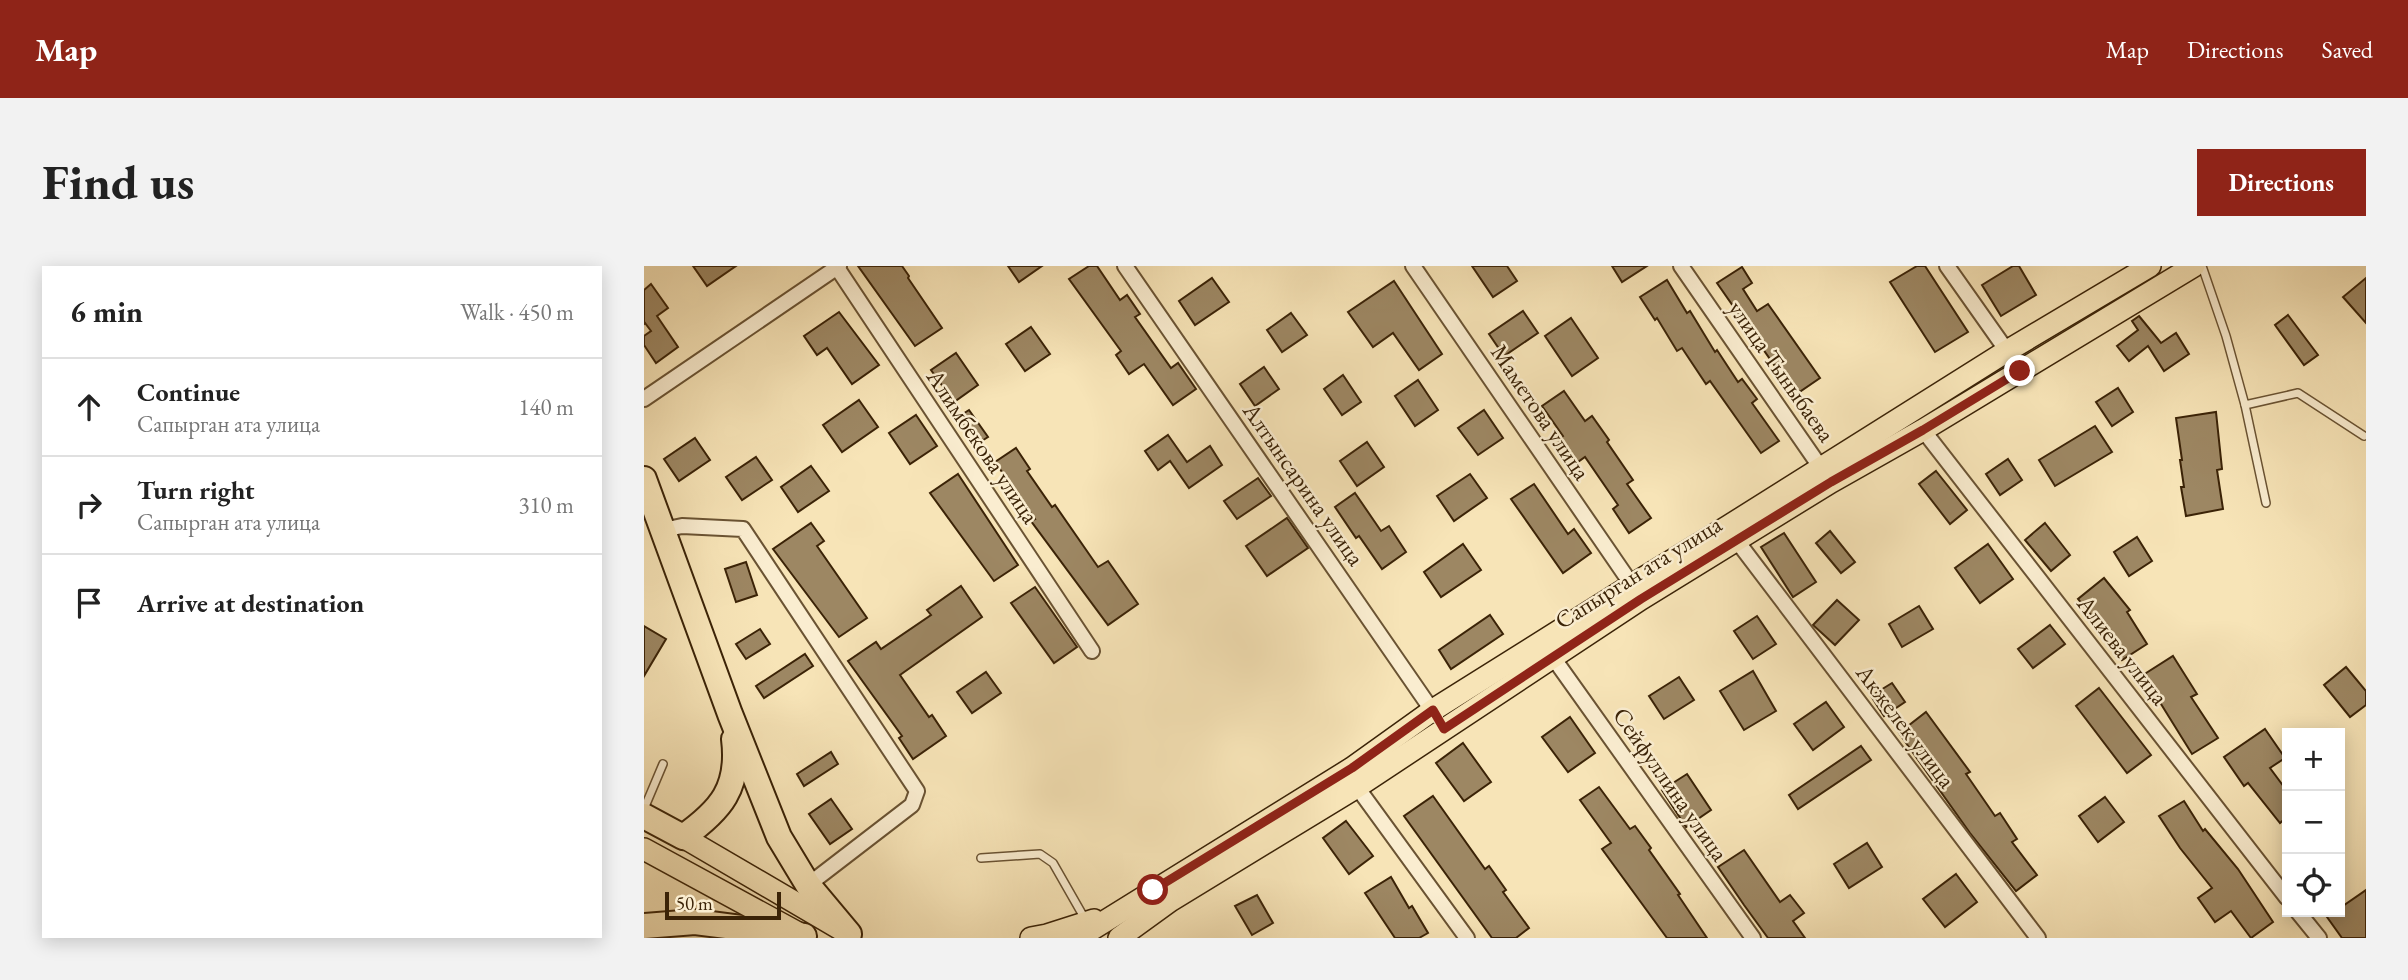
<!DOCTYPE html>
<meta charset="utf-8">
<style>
:root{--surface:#fff;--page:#f2f2f2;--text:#222;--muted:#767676;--line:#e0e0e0;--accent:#8f2418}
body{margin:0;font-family:"EB Garamond",serif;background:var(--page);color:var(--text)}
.controls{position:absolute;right:21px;bottom:21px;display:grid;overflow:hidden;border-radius:0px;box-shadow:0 4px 18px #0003}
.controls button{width:63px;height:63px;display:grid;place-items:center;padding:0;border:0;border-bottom:2px solid var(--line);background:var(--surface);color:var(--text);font:35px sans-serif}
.scale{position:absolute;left:21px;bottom:18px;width:116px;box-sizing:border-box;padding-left:7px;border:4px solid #3b2307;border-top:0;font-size:19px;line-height:24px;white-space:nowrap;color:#3b2307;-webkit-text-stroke:5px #faedd0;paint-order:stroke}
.stop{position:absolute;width:21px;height:21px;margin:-16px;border:5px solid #8f2418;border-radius:50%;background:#fff}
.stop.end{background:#8f2418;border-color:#fff;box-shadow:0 2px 7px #0008}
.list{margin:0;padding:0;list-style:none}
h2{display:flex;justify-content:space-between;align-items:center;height:91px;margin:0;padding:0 28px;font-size:30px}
h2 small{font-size:23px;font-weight:400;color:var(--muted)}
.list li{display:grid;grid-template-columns:46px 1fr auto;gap:21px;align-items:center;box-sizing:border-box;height:98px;padding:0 28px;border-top:2px solid var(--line)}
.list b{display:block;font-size:26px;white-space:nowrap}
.list p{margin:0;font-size:23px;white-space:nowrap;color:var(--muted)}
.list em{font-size:23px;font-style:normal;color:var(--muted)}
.icon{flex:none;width:38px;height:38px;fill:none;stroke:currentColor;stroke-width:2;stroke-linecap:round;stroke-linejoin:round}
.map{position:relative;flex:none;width:1722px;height:672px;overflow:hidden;border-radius:0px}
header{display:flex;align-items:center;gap:42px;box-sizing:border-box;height:98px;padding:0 35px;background:var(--accent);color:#fff}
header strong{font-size:33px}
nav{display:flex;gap:38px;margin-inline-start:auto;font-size:24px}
.intro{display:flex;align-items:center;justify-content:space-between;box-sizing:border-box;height:168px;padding:0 42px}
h1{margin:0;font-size:49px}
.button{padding:18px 32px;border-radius:0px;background:var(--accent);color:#fff;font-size:24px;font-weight:700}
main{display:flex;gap:42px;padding:0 42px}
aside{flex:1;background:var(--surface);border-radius:0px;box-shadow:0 4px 18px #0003}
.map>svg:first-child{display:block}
.building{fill:#9d8763;stroke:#3b2307;stroke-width:2}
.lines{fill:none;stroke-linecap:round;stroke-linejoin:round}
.lane-casing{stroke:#6a5333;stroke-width:10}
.street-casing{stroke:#6a5333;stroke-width:18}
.primary-casing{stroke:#3b2307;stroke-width:24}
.highway-casing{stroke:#3b2307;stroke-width:28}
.lane{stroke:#faedd0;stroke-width:7}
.street{stroke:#faedd0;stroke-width:14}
.primary{stroke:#f7e4b7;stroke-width:21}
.highway{stroke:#f7e4b7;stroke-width:24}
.route{stroke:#8f2418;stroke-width:9}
.labels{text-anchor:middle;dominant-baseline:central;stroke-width:5;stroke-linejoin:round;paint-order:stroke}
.street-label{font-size:24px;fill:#3b2307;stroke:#faedd0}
</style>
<header>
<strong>Map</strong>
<nav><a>Map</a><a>Directions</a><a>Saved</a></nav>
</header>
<div class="intro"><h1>Find us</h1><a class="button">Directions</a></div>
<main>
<aside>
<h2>6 min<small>Walk · 450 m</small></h2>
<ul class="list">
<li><svg class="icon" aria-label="ahead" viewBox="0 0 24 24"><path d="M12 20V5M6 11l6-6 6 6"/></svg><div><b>Continue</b><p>Сапырган ата улица</p></div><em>140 m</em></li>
<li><svg class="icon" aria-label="right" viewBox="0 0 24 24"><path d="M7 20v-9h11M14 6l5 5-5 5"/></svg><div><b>Turn right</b><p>Сапырган ата улица</p></div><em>310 m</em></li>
<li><svg class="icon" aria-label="arrive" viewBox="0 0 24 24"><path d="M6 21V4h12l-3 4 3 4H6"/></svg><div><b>Arrive at destination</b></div></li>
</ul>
</aside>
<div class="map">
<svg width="1722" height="672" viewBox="0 0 1722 672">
<rect width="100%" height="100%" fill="#f7e4b7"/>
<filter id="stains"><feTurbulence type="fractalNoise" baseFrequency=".00286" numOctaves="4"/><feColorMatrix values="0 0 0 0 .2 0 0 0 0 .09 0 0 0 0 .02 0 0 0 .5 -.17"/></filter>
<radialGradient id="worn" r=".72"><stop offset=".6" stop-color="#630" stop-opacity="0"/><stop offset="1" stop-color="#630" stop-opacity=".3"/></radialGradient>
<g class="building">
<path d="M49 0H92L63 20Z"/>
<path d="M214 0H258L265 10 264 12 298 62 271 80Z"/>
<path d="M364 0H398L375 16Z"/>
<path d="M445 0H453L476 34 483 29 496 48 491 51 527 102 534 97 552 123 529 139 500 98 485 108 472 89 477 85 425 13Z"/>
<path d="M828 0H863L873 15 849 31Z"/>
<path d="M968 0H1003L978 16Z"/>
<path d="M1273 0H1281L1324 66 1291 86 1246 16Z"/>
<path d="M1369 0H1375L1392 29 1357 50 1338 19Z"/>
<path d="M1098 1 1108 17 1099 23 1113 45 1124 38 1176 112 1151 129 1073 17Z"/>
<path d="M568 12 585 36 551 59 535 35Z"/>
<path d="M1722 12V57L1699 31Z"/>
<path d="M1023 14 1043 47 1046 45 1071 86 1073 84 1094 116 1098 113 1113 133 1108 137 1135 175 1117 187 1066 115 1062 118 1038 82 1033 85 1013 52 1011 54 996 31Z"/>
<path d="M750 15 798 88 775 104 749 67 729 81 704 46Z"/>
<path d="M7 18 24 42 13 50 34 81 12 97 0 79V70L7 65 1 57 0 58V24Z"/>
<path d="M879 45 894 67 860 90 845 68Z"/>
<path d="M195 46 235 99 208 118 183 82 173 89 160 70Z"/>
<path d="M647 47 663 69 638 86 623 64Z"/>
<path d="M1644 49 1674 89 1660 99 1631 59Z"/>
<path d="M1495 50 1517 77 1532 67 1545 88 1520 105 1504 80 1485 95 1473 80 1494 64 1488 55Z"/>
<path d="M927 52 954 92 928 110 901 70Z"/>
<path d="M387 61 406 88 381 105 362 78Z"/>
<path d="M312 87 334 119 310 136 287 104Z"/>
<path d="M620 101 635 123 611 140 596 118Z"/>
<path d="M699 109 717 136 698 149 680 123Z"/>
<path d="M774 114 794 144 771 160 751 130Z"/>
<path d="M1474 122 1489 146 1468 160 1452 136Z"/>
<path d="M920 125 941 155 948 150 965 174 963 176 989 214 983 218 1007 252 985 267 969 243 974 239 941 191 931 198 914 174 919 170 898 140Z"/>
<path d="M215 134 234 161 198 186 179 159Z"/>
<path d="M325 144 344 171 333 178 314 151Z"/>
<path d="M840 144 859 172 834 189 814 162Z"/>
<path d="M1572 146 1578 203 1573 204 1579 243 1542 250 1537 221H1540L1536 194H1538L1532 152Z"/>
<path d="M272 149 293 180 266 198 245 167Z"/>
<path d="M1451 160 1468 186 1411 220 1395 194Z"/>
<path d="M524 169 543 196 566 180 578 199 545 222 526 195 514 204 501 185Z"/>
<path d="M51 172 66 194 35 215 20 193Z"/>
<path d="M723 176 740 201 713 220 696 195Z"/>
<path d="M372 182 386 203 383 205 408 241 411 239 454 301 464 295 494 338 464 359 387 255 391 253 351 196Z"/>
<path d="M112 191 128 214 98 234 82 211Z"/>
<path d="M1364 193 1378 214 1356 229 1342 208Z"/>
<path d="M167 200 185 225 154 246 137 221Z"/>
<path d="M1292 205 1323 244 1306 258 1275 218Z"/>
<path d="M314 208 374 299 350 315 286 227Z"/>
<path d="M826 208 843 232 810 255 793 230Z"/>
<path d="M614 212 627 230 593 253 580 235Z"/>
<path d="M890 218 924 268 930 263 947 287 919 307 867 233Z"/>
<path d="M711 227 737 265 745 260 762 286 738 303 715 270 712 272 691 241Z"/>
<path d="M643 252 664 282 623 310 602 280Z"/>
<path d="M167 257 180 275 173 280 223 352 195 371 129 283Z"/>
<path d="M1401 257 1426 289 1407 305 1381 274Z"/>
<path d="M1186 265 1211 296 1197 307 1172 277Z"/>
<path d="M1140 267 1172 316 1149 331 1117 281Z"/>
<path d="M1493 271 1508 295 1485 310 1470 286Z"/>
<path d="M819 278 837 304 797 331 780 306Z"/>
<path d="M1344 278 1369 313 1336 337 1311 302Z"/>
<path d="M102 296 113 329 92 336 81 303Z"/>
<path d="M1460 312 1486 344 1483 346 1503 378 1478 394 1459 364 1434 333Z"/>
<path d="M317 320 338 351 256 409 285 451 288 449 302 470 269 493 255 472 258 470 204 395 232 376 237 383 287 349 283 344Z"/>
<path d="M391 321 433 381 410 397 367 337Z"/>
<path d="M1193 334 1215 354 1191 379 1169 359Z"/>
<path d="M1275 340 1289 363 1258 381 1245 358Z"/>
<path d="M846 349 859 368 807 403 795 384Z"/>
<path d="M1113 350 1132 378 1109 393 1090 365Z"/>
<path d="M1406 359 1421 378 1389 402 1374 383Z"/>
<path d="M0 360 22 373 0 410Z"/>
<path d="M116 363 126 378 102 393 92 378Z"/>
<path d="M161 388 169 400 120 432 112 420Z"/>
<path d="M1529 390 1553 428 1547 431 1574 472 1548 488 1499 409Z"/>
<path d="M1702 401 1722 425V439L1706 451 1680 419Z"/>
<path d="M1109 405 1132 445 1100 464 1076 425Z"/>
<path d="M342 406 357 427 328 447 313 426Z"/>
<path d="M1035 411 1050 434 1020 453 1005 430Z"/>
<path d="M1248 417 1261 436 1240 450 1227 430Z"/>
<path d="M1455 422 1507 489 1483 507 1432 440Z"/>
<path d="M1182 436 1200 461 1169 484 1150 458Z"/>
<path d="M1282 446 1326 506 1322 508 1351 550 1356 547 1373 573 1368 576 1393 609 1372 625 1326 567 1255 467Z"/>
<path d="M926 451 951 487 924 506 898 471Z"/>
<path d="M1621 463 1641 492 1626 502 1643 525V551L1636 557 1604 517 1600 520 1580 491Z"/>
<path d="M819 477 847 516 820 535 792 497Z"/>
<path d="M1217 480 1227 494 1154 543 1145 529Z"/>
<path d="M187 486 194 498 160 520 153 508Z"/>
<path d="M1043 508 1067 544 1042 561 1018 524Z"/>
<path d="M955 521 986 563 991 560 1007 582 1005 584 1036 628 1034 629 1063 672H1023L958 583 967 577 936 534Z"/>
<path d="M789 530 841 603 845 600 862 624 859 626 885 662 872 672H848L760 550Z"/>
<path d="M1461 531 1480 556 1454 576 1435 550Z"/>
<path d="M187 533 208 563 186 578 165 548Z"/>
<path d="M1540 535 1559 565 1561 563 1594 603 1629 656 1607 672 1587 645 1571 656 1554 632 1568 622 1536 582 1515 550Z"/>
<path d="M702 555 729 590 705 608 679 572Z"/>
<path d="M1223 577 1238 601 1205 622 1190 598Z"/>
<path d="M1100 584 1136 636 1146 629 1160 647 1149 655 1161 672H1124L1100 639 1074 601Z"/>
<path d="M1312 608 1333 636 1301 661 1279 633Z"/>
<path d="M747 611 765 642 768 640 784 667 775 672H751L721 627Z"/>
<path d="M1722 624V672H1698L1683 651 1690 646H1696V642Z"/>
<path d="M613 629 629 657 608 669 591 640Z"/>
</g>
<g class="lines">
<defs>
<g id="lane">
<path d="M1558 0 1582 70 1601 139 1654 127 1720 170"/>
<path d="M1601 139 1622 237"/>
<path d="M0 543 19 498"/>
<path d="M337 592 396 588 409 597 441 653"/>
</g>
<g id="street">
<path d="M192 0 448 385"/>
<path d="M481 0 792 450"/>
<path d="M769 0 988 319"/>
<path d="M1037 0 1177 202"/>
<path d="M1303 0 1363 85"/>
<path d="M0 133 195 0"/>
<path d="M1279 164 1643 632"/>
<path d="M19 264 38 260 99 263 273 525 268 539 164 619"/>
<path d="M1093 275 1394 672"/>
<path d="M908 390 1109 672"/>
<path d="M713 521 823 672"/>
<path d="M1654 646 1675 672"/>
</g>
<g id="primary">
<path d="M39 571 198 664"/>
<path d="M0 583 156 668"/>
<path d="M387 672 403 669 450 654"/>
<path d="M434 672 708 502 789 444 988 319 1083 261 1363 85 1506 0"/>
<path d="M475 672 526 635 713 521 997 333 1187 216 1279 164 1550 0"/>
</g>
<g id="highway">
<path d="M0 213 86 448 135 571 164 619 205 668"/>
<path d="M0 550 39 571C77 544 96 522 90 473"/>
<path d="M0 660 51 656 160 670"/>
</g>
</defs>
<use href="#lane" class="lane-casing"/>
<use href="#street" class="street-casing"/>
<use href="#primary" class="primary-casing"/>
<use href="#highway" class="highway-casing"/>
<use href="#lane" class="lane"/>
<use href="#street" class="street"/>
<use href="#primary" class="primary"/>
<use href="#highway" class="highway"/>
</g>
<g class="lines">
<path class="route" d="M509 624 708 502 789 444 800 463 997 333 1187 216 1279 164 1376 105"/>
</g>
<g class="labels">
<g class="street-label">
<text transform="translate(1138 105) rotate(55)">улица Тыныбаева</text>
<text transform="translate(897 146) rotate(56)">Маметова улица</text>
<text transform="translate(339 180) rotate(56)">Алимбекова улица</text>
<text transform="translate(660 218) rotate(55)">Алтынсарина улица</text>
<text transform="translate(994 306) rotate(-32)">Сапырган ата улица</text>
<text transform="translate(1479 384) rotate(52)">Алиева улица</text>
<text transform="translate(1262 460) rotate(53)">Акжелек улица</text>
<text transform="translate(1027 518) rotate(55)">Сейфуллина улица</text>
</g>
</g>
<rect width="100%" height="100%" filter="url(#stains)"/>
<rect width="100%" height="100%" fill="url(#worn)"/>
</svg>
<div class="controls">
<button>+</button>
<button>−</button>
<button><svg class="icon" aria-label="locate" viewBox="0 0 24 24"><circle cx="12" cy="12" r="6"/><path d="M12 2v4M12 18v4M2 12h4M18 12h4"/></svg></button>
</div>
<div class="scale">50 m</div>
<div class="stop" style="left:509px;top:624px"></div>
<div class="stop end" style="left:1376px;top:105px"></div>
</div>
</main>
